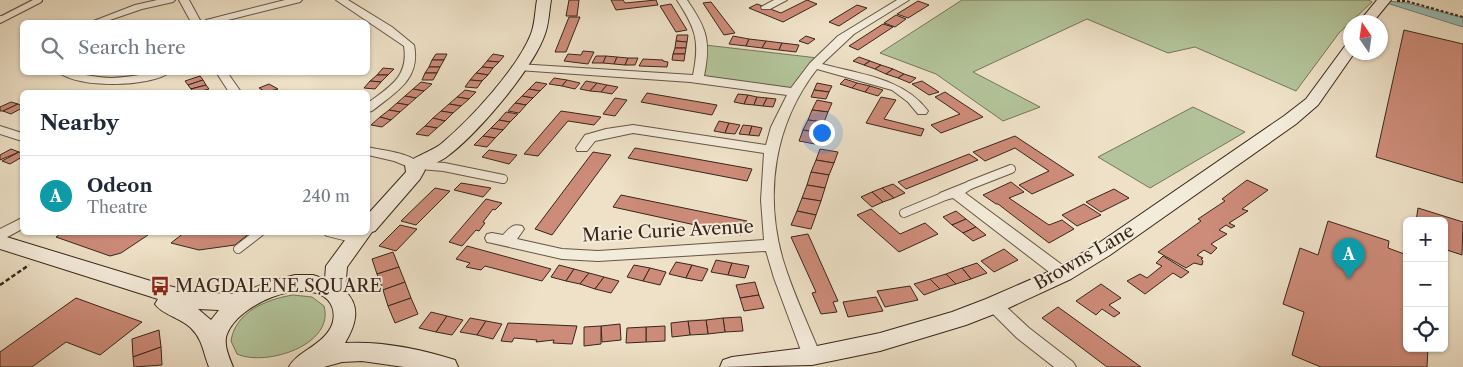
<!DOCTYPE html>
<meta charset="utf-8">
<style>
:root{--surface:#fff;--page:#f6f6f7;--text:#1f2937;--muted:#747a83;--line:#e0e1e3;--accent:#8f2418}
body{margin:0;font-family:"Libre Caslon Text",serif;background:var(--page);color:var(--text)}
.controls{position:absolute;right:15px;bottom:15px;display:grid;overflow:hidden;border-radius:8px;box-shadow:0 1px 4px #0004}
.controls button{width:45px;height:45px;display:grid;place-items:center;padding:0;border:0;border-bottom:1px solid var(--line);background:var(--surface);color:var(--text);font:25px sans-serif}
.compass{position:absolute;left:1343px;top:15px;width:45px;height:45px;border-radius:50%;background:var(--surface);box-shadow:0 1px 4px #0004;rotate:347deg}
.you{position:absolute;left:821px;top:132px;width:18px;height:18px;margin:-12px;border:4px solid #fff;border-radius:50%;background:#1a73e8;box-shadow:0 0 0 8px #1a73e833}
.badge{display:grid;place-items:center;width:32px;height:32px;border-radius:50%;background:var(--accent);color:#fff;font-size:16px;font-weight:700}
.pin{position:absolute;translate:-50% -41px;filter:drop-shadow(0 1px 2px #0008)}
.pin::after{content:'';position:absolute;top:26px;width:18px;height:15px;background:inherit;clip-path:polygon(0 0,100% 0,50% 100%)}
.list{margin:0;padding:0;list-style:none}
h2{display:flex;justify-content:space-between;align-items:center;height:65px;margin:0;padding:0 20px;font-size:21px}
h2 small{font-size:16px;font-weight:400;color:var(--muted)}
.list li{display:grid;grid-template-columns:32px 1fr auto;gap:15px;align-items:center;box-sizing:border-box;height:80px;padding:0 20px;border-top:1px solid var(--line)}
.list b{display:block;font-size:19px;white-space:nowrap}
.list p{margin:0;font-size:16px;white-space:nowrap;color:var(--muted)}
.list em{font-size:16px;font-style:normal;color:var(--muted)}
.icon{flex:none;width:28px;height:28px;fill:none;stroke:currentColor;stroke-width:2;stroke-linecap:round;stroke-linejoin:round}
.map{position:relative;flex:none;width:1463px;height:367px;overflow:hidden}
.search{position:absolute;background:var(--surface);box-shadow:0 1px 4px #0004;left:20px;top:20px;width:350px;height:55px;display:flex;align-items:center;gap:12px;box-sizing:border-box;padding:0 18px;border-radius:8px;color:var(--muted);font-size:19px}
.panel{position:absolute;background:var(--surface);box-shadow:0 1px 4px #0004;left:20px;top:90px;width:350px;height:145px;border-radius:8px}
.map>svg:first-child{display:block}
.green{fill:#b3c49a;stroke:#76755a}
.water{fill:#99beb6;stroke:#728178}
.building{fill:#cd8b79;stroke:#38261b}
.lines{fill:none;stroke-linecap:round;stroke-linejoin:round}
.lane-far1-casing{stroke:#665546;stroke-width:8}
.lane-casing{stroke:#665546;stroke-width:10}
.street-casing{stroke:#665546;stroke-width:2}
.secondary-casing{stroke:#38261b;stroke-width:2}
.path-far1{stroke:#38261b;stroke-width:2;stroke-dasharray:3 2;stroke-linecap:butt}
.path{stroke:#38261b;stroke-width:2.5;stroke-dasharray:4.5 2.5;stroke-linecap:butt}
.lane-far1{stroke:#f4ecdb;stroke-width:5.5}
.lane{stroke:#f4ecdb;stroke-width:8}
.street{fill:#f4ecdb;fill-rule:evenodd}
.secondary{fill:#f4ecdb;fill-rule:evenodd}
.labels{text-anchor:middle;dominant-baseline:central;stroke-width:4;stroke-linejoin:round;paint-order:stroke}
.street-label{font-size:18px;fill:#38261b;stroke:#f4ecdb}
.poi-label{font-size:18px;fill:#38261b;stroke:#f4ecdb;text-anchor:start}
</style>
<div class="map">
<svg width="1463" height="367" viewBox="0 0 1463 367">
<rect width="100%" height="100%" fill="#eee1c7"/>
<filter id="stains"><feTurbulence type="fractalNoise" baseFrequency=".004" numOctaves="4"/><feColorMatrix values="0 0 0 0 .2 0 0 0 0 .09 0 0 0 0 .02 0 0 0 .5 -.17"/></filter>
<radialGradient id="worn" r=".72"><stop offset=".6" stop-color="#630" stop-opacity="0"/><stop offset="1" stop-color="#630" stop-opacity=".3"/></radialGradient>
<g class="green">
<path d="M962 0H1369L1372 2 1339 33 1296 91 1195 47 1168 53 1087 19 973 72 1040 107 1003 121 936 74 880 53Z"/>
<path d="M705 45 818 58 791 91 702 77Z"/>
<path d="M1193 107 1245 132 1150 188 1098 157Z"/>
<path d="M293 295 312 297 324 306C335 345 266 367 237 354L231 341C235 312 267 299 293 295Z"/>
</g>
<path class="water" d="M1377 0 1407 3 1463 18V27Z"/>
<g class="building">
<path d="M569 0H579L577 16H566Z"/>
<path d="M611 0H623L625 3 656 0 658 5 616 10Z"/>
<path d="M807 0 817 4 783 22 749 8 757 4 781 13Z"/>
<path d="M918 1 929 5 908 18 897 14Z"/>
<path d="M711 2 735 33 724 35 703 3Z"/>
<path d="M671 4 687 30 676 32 660 6Z"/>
<path d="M857 5 867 8 839 26 829 22Z"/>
<path d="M896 15 906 19 895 27 884 23Z"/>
<path d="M569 17H580L566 52H555Z"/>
<path d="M883 24 893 27 858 50 849 46Z"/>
<path d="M1404 30 1463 44V183L1376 157Z"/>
<path d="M677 35H688L687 42 676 41Z"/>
<path d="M733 36 749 39 746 46 729 44Z"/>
<path d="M806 36 815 39 808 44 799 41Z"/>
<path d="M749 39 766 41 762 48 746 46Z"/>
<path d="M676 41 687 42 686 48H675Z"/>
<path d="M766 41 782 43 779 50 762 48Z"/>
<path d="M782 43 799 45 796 52 779 50Z"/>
<path d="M675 48H686L685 54H673Z"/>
<path d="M583 51 594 52 588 64 564 61 568 54 581 55Z"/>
<path d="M436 54H447L444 60H432Z"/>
<path d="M493 54 504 56 499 62 487 61Z"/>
<path d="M673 54H685L684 61 672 60Z"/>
<path d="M596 56H606L603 63H592Z"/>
<path d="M606 56 617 57 614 64 603 63Z"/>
<path d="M617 57 628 58 625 65 614 64Z"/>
<path d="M859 57 870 61 864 65 853 61Z"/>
<path d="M628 58H638L635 65H625Z"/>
<path d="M643 59 663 60V61L668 62 667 67 639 66Z"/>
<path d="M432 60H444L440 67H429Z"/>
<path d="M487 61 499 62 493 68 482 67Z"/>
<path d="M870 61 881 65 875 69 864 65Z"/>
<path d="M881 65 893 69 886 74 875 69Z"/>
<path d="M429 67H440L437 73H425Z"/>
<path d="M482 67 493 68 488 75 476 73Z"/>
<path d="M383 68 394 69 388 75H377Z"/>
<path d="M893 69 904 74 898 78 886 74Z"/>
<path d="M425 73H437L433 80H422Z"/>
<path d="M476 73 488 75 482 81 470 80Z"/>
<path d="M904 74 916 78 910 83 898 78Z"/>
<path d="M377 75H388L381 82 370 81Z"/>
<path d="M200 76 203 80 188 85 185 81Z"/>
<path d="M554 78 567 80 562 86 549 84Z"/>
<path d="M845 79 857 83 852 88 840 84Z"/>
<path d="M203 80 206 85 191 89 188 85Z"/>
<path d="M470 80 482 81 477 88 465 87Z"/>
<path d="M567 80 580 83 575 89 562 86Z"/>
<path d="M370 81 381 82 375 89 364 88Z"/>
<path d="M586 81 597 83 590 91 580 89Z"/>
<path d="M922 81 939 92 929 95 912 84Z"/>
<path d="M421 82 432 84 424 91 413 89Z"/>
<path d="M536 82 547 84 540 91 529 89Z"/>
<path d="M597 83 607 85 601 92 590 91Z"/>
<path d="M817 83 832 86 829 92 814 90Z"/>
<path d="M857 83 870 86 865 92 852 88Z"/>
<path d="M269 84 278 89 266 92 259 88Z"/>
<path d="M206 85 209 89 198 92H193L191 89Z"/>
<path d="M607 85 618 87 612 94 601 92Z"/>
<path d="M870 86 883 90 878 96 865 92Z"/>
<path d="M413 89 424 91 416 98 405 96Z"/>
<path d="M529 89 540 91 533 98 522 96Z"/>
<path d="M465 90 476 92 469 99 457 97Z"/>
<path d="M814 90 829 92 826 99 811 97Z"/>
<path d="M945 92 983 117 941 133 931 125 960 114 935 97Z"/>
<path d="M647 93 717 105 712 115 641 102Z"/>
<path d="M738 94 748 95 744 104 734 102Z"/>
<path d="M748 95 757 97 754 105 744 104Z"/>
<path d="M405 96 416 98 408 105 397 103Z"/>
<path d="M522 96 533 98 526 105 515 103Z"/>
<path d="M457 97 469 99 461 106 449 104Z"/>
<path d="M757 97 767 98 763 106 754 105Z"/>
<path d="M881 97 896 100 884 119 924 129 921 136 866 123Z"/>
<path d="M615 98 627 100 615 116 603 114Z"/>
<path d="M767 98 776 99 773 107 763 106Z"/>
<path d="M817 100 832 103 828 112 812 110Z"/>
<path d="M11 102 18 104 3 111H0V107Z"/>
<path d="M397 103 408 105 400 112 389 110Z"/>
<path d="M515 103 526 105 519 113 508 111Z"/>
<path d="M18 104 22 106V108L11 114 3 111Z"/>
<path d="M449 104 461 106 453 113 441 111Z"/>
<path d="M389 110 400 112 391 120 380 117Z"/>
<path d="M812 110 828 112 824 122 808 120Z"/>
<path d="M441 111 453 113 445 121 433 118Z"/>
<path d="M561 111 601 117 594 125 568 121 538 156 524 154Z"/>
<path d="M506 112 518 114 510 122 499 120Z"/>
<path d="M380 117 391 120 382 127 371 125Z"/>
<path d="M433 118 445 121 437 128 425 126Z"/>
<path d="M499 120 510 122 503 130 491 128Z"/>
<path d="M808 120 824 122 820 133 803 130Z"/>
<path d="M719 121 729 123 725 133 714 131Z"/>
<path d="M729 123 740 125 735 134 725 133Z"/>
<path d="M743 125 752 126 749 135 739 134Z"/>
<path d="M425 126 437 128 428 136 416 134Z"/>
<path d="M752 126 762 128 759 136 749 135Z"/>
<path d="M491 128 503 130 495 138 483 136Z"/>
<path d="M803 130 820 133 815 144 799 141Z"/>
<path d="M483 136 495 138 487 147 474 145Z"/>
<path d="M1015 136 1074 175 1032 194 1019 185 1049 171 1015 148 985 161 973 152Z"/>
<path d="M635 148 752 169 747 181 628 158Z"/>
<path d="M11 149 19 152 0 160V155Z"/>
<path d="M820 149 838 152 834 163 816 160Z"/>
<path d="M489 150 517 155 509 164 482 157Z"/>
<path d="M19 152 22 153V157L10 164 2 161Z"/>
<path d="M593 152 611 155 552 235 535 229Z"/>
<path d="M969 154 978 160 906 189 898 182Z"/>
<path d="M816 160 834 163 829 175 811 172Z"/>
<path d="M811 172 829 175 825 188 807 185Z"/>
<path d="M1247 180 1268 190 1242 209 1248 211 1229 223 1235 226 1231 228 1226 225 1219 230 1227 234 1211 244 1217 248 1211 254 1204 250 1197 255 1203 258 1201 259 1203 261 1202 265 1194 263 1186 268 1158 252 1201 221 1198 219 1225 201 1222 199Z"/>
<path d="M1011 182 1024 192 1009 198 1049 225 1062 220 1074 229 1049 243 998 204H996L983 195Z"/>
<path d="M461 183 491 188 483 197 454 190Z"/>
<path d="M893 184 905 193 894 198 882 188Z"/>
<path d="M807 185 825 188 821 201 802 198Z"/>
<path d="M435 188 450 191 416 225 401 221Z"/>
<path d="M882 188 894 198 883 202 872 192Z"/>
<path d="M1114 189 1129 198 1101 212 1086 202Z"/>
<path d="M872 192 883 202 872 207 861 197Z"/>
<path d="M621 195 747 221 741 235 613 207Z"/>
<path d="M802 198 821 201 816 215 797 211Z"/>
<path d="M486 199 502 203 495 210 493 209 483 222 485 223 479 231 476 230 462 246 449 242Z"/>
<path d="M1084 204 1101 215 1077 226 1062 215Z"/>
<path d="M1418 208 1463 222 1462 255 1444 249V221H1416Z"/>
<path d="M871 209 900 234 925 223 938 234 899 252 857 215Z"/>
<path d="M797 211 816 215 811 229 791 225Z"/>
<path d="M956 211 966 219 952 225 943 217Z"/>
<path d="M966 219 976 227 963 233 952 225Z"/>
<path d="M1328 221 1389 241 1388 248 1407 255V348H1428L1427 367H1321L1292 355 1304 312 1283 304 1300 248 1318 255Z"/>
<path d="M400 225 417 229 396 251 379 246Z"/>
<path d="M976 227 986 235 973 241 963 233Z"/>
<path d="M63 232H139L148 235 121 253 110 256 56 237Z"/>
<path d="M185 232 212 233 251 232 235 245 199 250 171 243Z"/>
<path d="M808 234 838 301 833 302 837 312 821 314 812 293 816 292 791 237Z"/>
<path d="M467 246 551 269 542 281 485 266 481 270 466 267 470 263 456 259Z"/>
<path d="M1004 249 1018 260 994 272 981 261Z"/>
<path d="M393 252 399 267 377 274 372 259Z"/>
<path d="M1163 256 1189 272 1181 278 1173 273 1145 294 1127 281 1140 274 1147 278 1162 266 1156 263Z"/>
<path d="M716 260 732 263 728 275 711 272Z"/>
<path d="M676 262 692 265 686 278 669 274Z"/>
<path d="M732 263 749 266 745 278 728 275Z"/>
<path d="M977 263 987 273 971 279 962 268Z"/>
<path d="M559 265 574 269 566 281 551 277Z"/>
<path d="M634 265 650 268 643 281 627 277Z"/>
<path d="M692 265 708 269 702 281 686 278Z"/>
<path d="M399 267 405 282 383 290 377 274Z"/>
<path d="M650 268 666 272 660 285 643 281Z"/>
<path d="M962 268 971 279 956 284 946 274Z"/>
<path d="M574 269 589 273 580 284 566 281Z"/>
<path d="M589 273 604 277 595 289 580 284Z"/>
<path d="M946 274 956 284 940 289 930 279Z"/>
<path d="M604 277 619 281 611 293 595 289Z"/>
<path d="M930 279 940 289 924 295 914 284Z"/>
<path d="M405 282 411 298 388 306 383 290Z"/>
<path d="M755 282 759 295 740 298 736 285Z"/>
<path d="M1101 284 1121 298 1109 305 1120 313 1114 317 1102 309 1096 315 1076 301Z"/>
<path d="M910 286 918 300 885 307 877 291Z"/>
<path d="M759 295 764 308 744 311 740 298Z"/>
<path d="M876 297 883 311 848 317 843 302Z"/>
<path d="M76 298 142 322 100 355 66 342 32 367H0V352Z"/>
<path d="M411 298 418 314 395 323 388 306Z"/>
<path d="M1058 307 1141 367H1107L1042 318Z"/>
<path d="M431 312 447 316 436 332 419 328Z"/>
<path d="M447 316 463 320 452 335 436 332Z"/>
<path d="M741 317 743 331 725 332 723 318Z"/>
<path d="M470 318 486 321 477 335 460 332Z"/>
<path d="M723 318 725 332 708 334 706 320Z"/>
<path d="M706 320 708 334 690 335 688 321Z"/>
<path d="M486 321 502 324 493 339 477 335Z"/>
<path d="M688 321 690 335 672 337 671 323Z"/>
<path d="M508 323 577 326 572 344 553 343 554 340 536 342 537 340 514 338 512 342 501 341Z"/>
<path d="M620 324 621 340 602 342 601 326Z"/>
<path d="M601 326V344L584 346V327Z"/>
<path d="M665 326V341L646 342V327Z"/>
<path d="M646 327V342L626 343 627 328Z"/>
<path d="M159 330 161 347 133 357 132 339Z"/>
<path d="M161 347 162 365 134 367 133 357Z"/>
</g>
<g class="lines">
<defs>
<path id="lane-far1" d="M0 20 39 0"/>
<g id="lane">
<path d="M420 165 444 167 503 179"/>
<path d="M970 185 1011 169"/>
<path d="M904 213 945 196"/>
<path d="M328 232 356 239"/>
<path d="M238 249 260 232"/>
</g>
<g id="street">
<path d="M157 0H175L173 2 142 9 104 22H91L135 5Z"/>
<path d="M179 0H189L201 22H191Z"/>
<path d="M285 0H302L300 2 220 22H205L206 20Z"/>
<path d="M336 0H348L392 27 414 45C421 79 396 92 372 111L368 112V103C389 87 409 77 404 46Z"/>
<path d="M677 0H687C707 29 711 41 704 76L791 88 810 63 838 36 897 0H909L854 34 822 64C859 74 904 78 928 111L926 114H918L908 102 892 90 817 69C774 124 764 194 783 260 793 293 808 324 821 356L818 361 812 363 806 361 803 356 774 278 766 251 598 261 562 259 492 243 487 242 485 238 487 234 492 233 503 235C509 229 512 223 522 226L524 229 517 239 562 249 598 251 764 240 761 200 764 153 633 133 595 141 587 151H577L576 148 585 135 606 129 633 125 766 145 771 127 787 95 690 82 518 70 512 67 518 64 693 75C700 41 696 29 677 0Z"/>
<path d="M774 0H787L770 9H762L761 7Z"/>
<path d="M0 16 6 17 7 19 0 22Z"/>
<path d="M59 72C77 72 94 78 112 78 132 77 151 72 170 72 152 87 77 89 59 72Z"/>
<path d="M216 72H227L241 92H229Z"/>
<path d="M0 126 22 133V141L0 134Z"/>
<path d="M368 147C383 151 410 152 421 165L414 169 394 161 368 155Z"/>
<path d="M970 181 977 185 965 193 1069 270 1071 274 1069 278 1063 280 1057 278 953 198 945 200 940 199 938 196 940 193Z"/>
<path d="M22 218V229L0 241V229Z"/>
<path d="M994 299 1000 301 1029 328 1073 362 1076 367H1054L1017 338 988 309 986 305 988 301Z"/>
</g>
<g id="secondary">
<path d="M537 0H551C549 11 549 23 545 34 533 69 476 136 445 158 439 162 431 165 424 168L425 170 420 179 375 231 372 232 347 267 345 291C362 307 355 326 345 343 381 341 421 349 455 360L458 367H404L362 361 342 362 324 367H289C297 351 323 346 332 325 335 316 334 307 328 300 303 276 238 305 227 334 223 344 229 357 233 367H209C203 352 203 340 191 328 181 318 161 314 155 304L158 299 0 249V235L164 285 197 292 230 294 244 292 268 282 295 275H313L325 279 326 266 351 232H368V214L406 172 405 165C409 159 432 151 441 144 470 120 517 69 531 34 535 24 535 11 537 0ZM198 309 219 310 211 320Z"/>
<path d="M1377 0H1391L1373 22H1359Z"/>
<path d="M1350 45V52H1355L1318 105 1296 124 1110 255 1071 279 1002 311 966 325 880 351 812 365 720 367 723 360 732 357 812 347 880 333 952 312 986 299 1055 269 1096 245 1284 116 1306 99 1345 46Z"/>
</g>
</defs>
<use href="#lane-far1" class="lane-far1-casing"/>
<use href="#lane" class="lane-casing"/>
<use href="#street" class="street-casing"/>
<use href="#secondary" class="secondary-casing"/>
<path class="path-far1" d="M1397 1H1406L1463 17"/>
<path class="path" d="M0 285 29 265"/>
<use href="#lane-far1" class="lane-far1"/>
<use href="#lane" class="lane"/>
<use href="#street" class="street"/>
<use href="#secondary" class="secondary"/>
</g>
<defs>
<symbol id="bus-bare" viewBox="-9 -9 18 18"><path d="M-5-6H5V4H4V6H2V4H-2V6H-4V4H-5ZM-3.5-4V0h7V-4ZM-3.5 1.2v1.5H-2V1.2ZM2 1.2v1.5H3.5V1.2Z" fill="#8f2418" stroke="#f4ecdb" stroke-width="2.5" paint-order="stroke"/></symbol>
</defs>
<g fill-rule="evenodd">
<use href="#bus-bare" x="146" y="272" width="28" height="28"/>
</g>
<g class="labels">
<g class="street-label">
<text transform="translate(668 231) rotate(-3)">Marie Curie Avenue</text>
<text transform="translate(1084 257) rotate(-30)">Browns Lane</text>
</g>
<g class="poi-label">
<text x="175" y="286">MAGDALENE SQUARE</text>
</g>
</g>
<rect width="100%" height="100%" filter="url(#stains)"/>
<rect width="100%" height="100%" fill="url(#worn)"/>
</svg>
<div class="controls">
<button>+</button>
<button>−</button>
<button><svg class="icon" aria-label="locate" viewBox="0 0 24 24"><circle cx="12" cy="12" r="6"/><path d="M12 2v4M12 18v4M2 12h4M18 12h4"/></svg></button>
</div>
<svg class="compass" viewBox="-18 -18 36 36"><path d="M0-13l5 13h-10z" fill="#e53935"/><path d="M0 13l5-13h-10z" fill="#747a83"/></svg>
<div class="you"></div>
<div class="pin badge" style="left:1349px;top:279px;background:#0f9aa8">A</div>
<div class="search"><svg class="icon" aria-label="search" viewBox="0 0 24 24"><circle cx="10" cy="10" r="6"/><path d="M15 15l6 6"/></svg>Search here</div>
<section class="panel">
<h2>Nearby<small></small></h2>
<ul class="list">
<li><span class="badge" style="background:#0f9aa8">A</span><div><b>Odeon</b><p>Theatre</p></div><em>240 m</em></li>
</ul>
</section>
</div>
